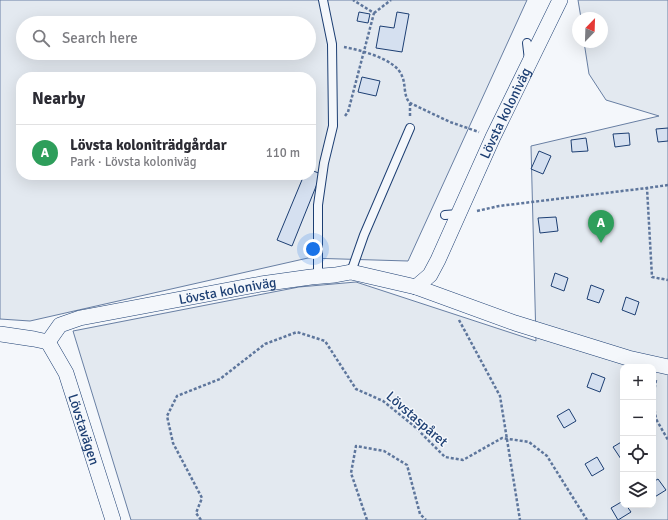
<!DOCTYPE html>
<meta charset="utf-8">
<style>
:root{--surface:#fff;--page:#f7f7f7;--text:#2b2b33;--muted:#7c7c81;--line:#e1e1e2;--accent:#c62828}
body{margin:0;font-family:Signika,sans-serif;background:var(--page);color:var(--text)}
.controls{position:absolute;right:12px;bottom:12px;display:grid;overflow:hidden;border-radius:8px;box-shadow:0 4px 16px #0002}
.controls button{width:36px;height:36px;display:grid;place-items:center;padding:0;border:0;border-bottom:1px solid var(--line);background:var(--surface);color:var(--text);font:20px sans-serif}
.compass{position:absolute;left:572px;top:12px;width:36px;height:36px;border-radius:50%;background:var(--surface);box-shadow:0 4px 16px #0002;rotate:23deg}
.you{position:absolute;left:313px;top:249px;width:14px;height:14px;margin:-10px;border:3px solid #fff;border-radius:50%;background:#1a73e8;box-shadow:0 0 0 6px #1a73e833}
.badge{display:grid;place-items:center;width:26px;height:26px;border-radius:50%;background:var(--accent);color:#fff;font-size:13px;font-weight:700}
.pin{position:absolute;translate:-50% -33px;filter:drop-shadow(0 1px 2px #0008)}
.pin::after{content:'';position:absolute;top:21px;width:14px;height:12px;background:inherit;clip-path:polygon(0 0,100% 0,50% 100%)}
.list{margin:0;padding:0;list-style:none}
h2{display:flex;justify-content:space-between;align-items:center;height:52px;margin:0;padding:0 16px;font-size:17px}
h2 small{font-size:13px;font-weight:400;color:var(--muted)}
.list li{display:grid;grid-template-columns:26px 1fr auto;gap:12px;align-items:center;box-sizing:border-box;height:56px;padding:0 16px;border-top:1px solid var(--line)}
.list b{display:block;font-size:15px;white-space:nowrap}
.list p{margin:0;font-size:13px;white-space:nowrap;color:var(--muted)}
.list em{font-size:13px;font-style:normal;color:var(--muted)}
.icon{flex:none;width:22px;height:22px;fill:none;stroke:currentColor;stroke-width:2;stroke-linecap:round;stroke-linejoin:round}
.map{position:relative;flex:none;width:668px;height:520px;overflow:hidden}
.search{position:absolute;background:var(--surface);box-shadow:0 4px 16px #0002;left:16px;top:16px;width:300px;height:44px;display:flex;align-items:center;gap:10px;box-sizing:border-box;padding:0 14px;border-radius:22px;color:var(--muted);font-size:15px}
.panel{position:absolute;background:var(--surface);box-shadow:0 4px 16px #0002;left:16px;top:72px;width:300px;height:108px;border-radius:16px}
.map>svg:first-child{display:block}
.green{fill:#e3e9f0;stroke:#687fa3;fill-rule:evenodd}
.building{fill:#d5e0f0;stroke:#1d3f73}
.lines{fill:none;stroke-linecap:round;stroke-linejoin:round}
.lane-casing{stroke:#1d3f73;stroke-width:10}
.street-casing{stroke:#1d3f73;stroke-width:16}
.path{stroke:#5e769c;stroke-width:2.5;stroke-dasharray:3 2;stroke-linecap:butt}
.lane{stroke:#f4f7fb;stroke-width:8}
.street{stroke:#f4f7fb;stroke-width:15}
.labels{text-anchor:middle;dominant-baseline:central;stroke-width:3;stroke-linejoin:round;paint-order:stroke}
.street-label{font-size:14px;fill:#1d3f73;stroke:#f4f7fb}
</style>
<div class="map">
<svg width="668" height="520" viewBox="0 0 668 520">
<rect width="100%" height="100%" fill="#f4f7fb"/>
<g class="green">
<path d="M0 0H527L408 261 308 258 30 321 0 319ZM23 23H309V53H23ZM21 77H311V175H21Z"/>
<path d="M578 0H668V520H131L73 331 299 287 356 282 536 341 531 146 659 116 606 100 589 74 584 42H602V18H581ZM623 367H653V505H623Z"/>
</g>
<g class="building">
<path d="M359 12 370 14 368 23 357 21Z"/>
<path d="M397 12 409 14 402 52 376 48 380 26 394 28Z"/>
<path d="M362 77 380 81 376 96 358 92Z"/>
<path d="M668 128V141L658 142 656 129Z"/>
<path d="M629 133 630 145 615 147 613 134Z"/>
<path d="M586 138 588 151 572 152 571 140Z"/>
<path d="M539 151 551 156 543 174 531 169Z"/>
<path d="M311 170 321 174 292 246 277 240 304 175H311Z"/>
<path d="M556 217 558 231 540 233 538 218Z"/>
<path d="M555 273 568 278 564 291 551 286Z"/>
<path d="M591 285 604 290 599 303 587 299Z"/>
<path d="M626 297 639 302 635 315 622 310Z"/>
<path d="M592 373 605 378 600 392 587 387Z"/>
<path d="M569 409 576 421 564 428 557 416Z"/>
<path d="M623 441V457L621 459 613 447Z"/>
<path d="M597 457 604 469 592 476 585 464Z"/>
<path d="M658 479 666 490 653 498V482Z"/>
<path d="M623 501V505H626L631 512 618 520 611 508Z"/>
</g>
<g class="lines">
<defs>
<g id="lane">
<path d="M527 43 529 60"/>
<path d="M445 215 458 214"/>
<path d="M351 272 364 235 410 128"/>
<path d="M318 276V205L324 163 333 126 332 44 323 0"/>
</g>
<g id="street">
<path id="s1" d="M416 287 430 275 438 260 493 137 560 0"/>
<path d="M0 334 34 339 48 342"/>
<path id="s2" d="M48 342 60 325 80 318 261 284 311 277 335 275 351 272 416 287 515 323 628 358 668 367"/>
<path id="s3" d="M48 342 66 373 113 520"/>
</g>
</defs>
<use href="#lane" class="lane-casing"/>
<use href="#street" class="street-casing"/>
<g class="path">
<path d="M374 13 391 0"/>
<path d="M344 47C360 50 396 59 402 76 406 84 403 96 410 103L450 122 479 132"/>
<path d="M410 103V116"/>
<path d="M345 116 348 112 374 13 353 0"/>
<path d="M668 185 647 188 652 277 668 280"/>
<path d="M477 211 499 206 647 188"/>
<path d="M459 320 500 396 520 520"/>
<path d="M656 380 653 399 656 419 668 440"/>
<path d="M201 520 196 513 202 498 173 443 167 416 177 396 220 379 265 344 297 332 325 341 356 389 383 401 414 426 445 457 463 460 502 438 529 442 547 456 587 520"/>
<path d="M367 520 351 473 356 446 384 451 407 465 420 514 426 520"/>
</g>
<use href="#lane" class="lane"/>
<use href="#street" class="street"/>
</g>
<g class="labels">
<g class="street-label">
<text stroke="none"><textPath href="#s1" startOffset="197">Lövsta koloniväg</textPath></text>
<text stroke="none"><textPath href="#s2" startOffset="192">Lövsta koloniväg</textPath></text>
<text transform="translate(417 419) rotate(41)">Lövstaspåret</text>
<text stroke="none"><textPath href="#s3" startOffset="95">Lövstavägen</textPath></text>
</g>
</g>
</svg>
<div class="controls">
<button>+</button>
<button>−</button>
<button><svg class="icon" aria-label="locate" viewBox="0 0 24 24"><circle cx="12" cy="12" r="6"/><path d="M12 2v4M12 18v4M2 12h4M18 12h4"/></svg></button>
<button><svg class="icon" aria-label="layers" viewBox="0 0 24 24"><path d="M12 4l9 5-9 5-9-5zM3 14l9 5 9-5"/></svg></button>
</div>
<svg class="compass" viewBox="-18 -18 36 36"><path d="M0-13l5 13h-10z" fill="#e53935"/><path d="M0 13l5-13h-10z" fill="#7c7c81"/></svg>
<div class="you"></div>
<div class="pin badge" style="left:601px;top:243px;background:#2e9e5b">A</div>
<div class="search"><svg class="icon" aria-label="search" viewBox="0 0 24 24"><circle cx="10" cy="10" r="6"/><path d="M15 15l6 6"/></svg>Search here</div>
<section class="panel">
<h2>Nearby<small></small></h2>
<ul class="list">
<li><span class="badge" style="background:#2e9e5b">A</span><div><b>Lövsta koloniträdgårdar</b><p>Park · Lövsta koloniväg</p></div><em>110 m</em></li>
</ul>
</section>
</div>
